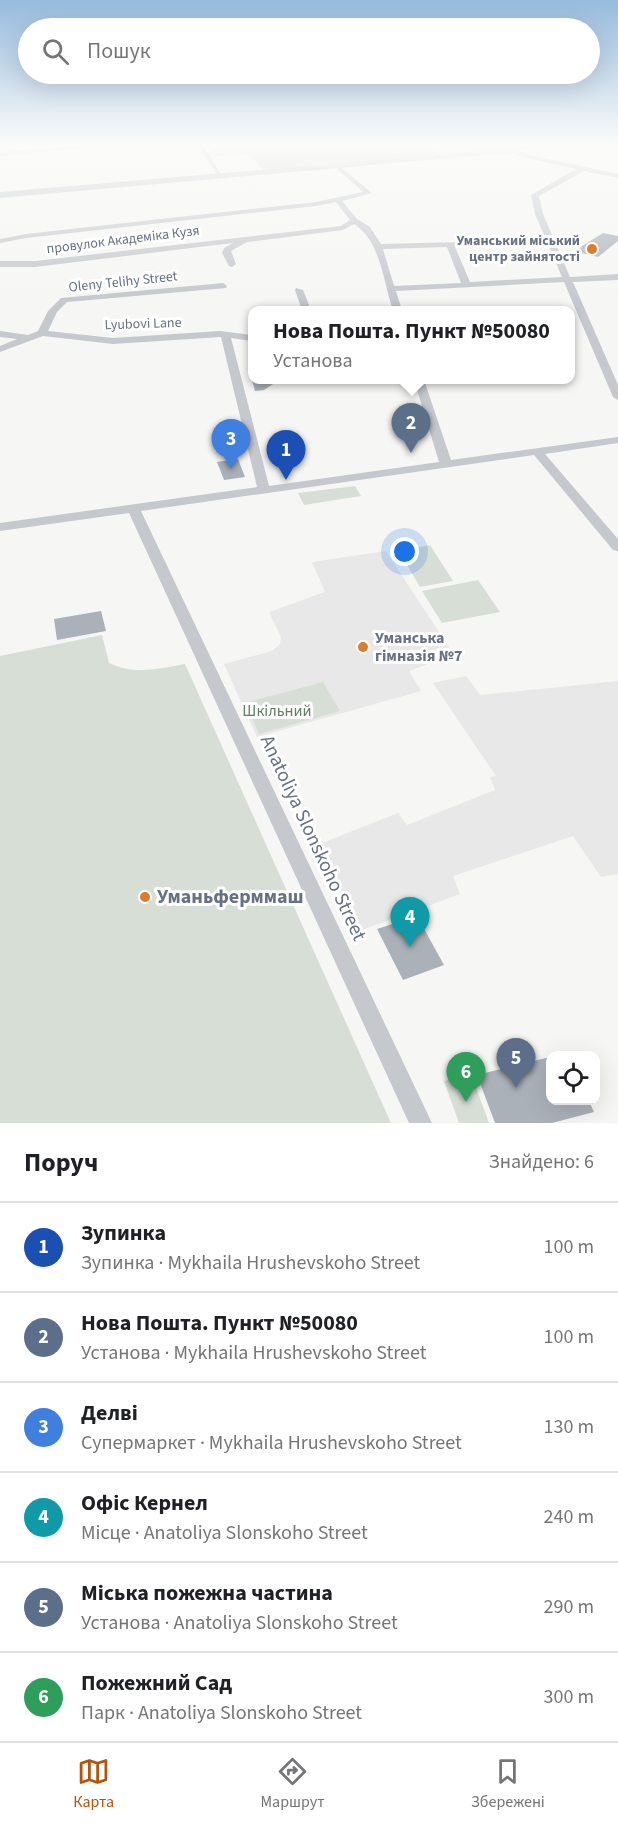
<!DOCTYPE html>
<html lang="uk">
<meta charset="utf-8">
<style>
:root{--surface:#fff;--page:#f6f6f6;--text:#202124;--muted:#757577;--line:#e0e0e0;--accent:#b45309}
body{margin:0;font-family:"Source Sans 3",sans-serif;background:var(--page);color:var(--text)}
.controls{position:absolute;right:18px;bottom:18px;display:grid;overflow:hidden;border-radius:12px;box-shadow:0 6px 24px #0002}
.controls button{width:54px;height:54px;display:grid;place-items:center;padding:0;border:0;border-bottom:2px solid var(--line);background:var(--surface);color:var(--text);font:30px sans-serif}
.you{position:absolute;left:405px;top:552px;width:21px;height:21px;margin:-15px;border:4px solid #fff;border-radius:50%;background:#1a73e8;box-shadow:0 0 0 9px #1a73e833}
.badge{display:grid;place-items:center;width:39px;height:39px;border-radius:50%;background:var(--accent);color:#fff;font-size:20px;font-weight:700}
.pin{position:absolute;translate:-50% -50px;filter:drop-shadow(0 2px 3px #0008)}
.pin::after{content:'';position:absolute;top:32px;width:21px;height:18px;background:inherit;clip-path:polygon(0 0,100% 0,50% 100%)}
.popup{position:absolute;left:248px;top:306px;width:327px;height:78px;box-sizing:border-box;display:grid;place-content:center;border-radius:12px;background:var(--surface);filter:drop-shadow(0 2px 4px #0005);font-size:20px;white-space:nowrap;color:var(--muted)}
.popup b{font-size:22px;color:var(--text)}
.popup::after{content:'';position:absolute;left:50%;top:100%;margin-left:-12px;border:12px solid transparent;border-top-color:var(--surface)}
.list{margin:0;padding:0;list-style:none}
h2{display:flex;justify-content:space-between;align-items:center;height:78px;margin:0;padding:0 24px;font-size:26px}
h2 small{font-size:20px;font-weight:400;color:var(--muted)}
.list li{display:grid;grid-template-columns:39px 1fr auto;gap:18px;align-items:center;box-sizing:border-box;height:90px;padding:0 24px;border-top:2px solid var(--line)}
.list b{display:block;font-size:22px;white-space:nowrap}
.list p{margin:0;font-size:20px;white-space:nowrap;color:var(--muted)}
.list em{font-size:20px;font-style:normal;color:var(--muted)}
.icon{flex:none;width:33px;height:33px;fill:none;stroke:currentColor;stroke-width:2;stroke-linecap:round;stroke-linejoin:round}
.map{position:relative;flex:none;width:618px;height:1123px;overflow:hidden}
.search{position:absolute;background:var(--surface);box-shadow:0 6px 24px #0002;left:18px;right:18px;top:18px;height:66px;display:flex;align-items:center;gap:15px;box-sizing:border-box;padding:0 21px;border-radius:33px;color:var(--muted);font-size:22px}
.sheet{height:618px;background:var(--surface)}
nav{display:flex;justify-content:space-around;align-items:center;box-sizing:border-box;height:84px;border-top:2px solid var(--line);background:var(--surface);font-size:16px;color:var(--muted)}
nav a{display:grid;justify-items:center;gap:3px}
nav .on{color:var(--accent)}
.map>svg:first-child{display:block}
.built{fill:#e7e8e7}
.green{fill:#d7ded5}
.building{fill:#abb1b9}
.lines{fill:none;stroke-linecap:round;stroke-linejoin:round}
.minor{fill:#c5c8cc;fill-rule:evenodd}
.tertiary{fill:#c5c8cc;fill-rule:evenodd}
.poi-dot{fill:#df7c2c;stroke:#fff;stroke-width:2}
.labels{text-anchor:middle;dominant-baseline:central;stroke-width:6;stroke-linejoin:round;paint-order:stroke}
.far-street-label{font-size:14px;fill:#677185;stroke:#fff}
.far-poi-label{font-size:14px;font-weight:bold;fill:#677185;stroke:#fff;text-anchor:end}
.poi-label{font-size:16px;font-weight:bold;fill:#677185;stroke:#fff;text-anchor:start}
.park-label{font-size:16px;fill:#657c66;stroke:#fff}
.near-street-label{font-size:20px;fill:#677185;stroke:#fff}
.near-poi-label{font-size:20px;font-weight:bold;fill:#677185;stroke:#fff;text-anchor:start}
</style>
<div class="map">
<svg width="618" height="1123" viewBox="0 0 618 1123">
<rect width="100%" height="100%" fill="#f6f7f4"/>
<g class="built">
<path d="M386 551 454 655 409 671 421 691 257 737 224 664 272 651 280 644 281 637 269 612 325 592 312 562Z"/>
<path d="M466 676 480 695 618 681V874L601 877 573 836 453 876 460 894 362 930 317 845 398 813 407 825 495 790 490 777 496 776 433 683Z"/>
</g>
<g class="green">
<path d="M206 143H423L441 155 263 170 249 154 215 156Z"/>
<path d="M458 143H538L473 152Z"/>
<path d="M355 486 361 496 304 505 298 493Z"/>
<path d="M430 545 453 581 420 587 399 551Z"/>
<path d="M478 580 500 612 442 623 422 591Z"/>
<path d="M102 635 109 663C134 675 158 669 185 664L391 1123H0V656Z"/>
<path d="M323 682 340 711 259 734 245 703Z"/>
<path d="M471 1074 489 1123H459L444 1081Z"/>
</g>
<g class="building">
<path d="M603 233 618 236V241L598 257 574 251Z"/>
<path d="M252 380H279L264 390 255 391Z"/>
<path d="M238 459 245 477 224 480 217 462Z"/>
<path d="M101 611 106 631 57 640 54 619Z"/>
<path d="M417 916 444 965 403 980 377 929Z"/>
<path d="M550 1057V1101H589L594 1112 552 1123H495L477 1075Z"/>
</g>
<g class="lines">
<g class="minor">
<path d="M118 143H140L0 156V152Z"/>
<path d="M196 143H202L222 176H218Z"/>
<path d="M485 143H493L526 154 618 174V178L584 171 539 196 543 214 570 277 618 274V280L573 282 618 385V400L613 397 564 282 396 291 402 310H393C383 282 381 241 354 224L343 230 247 242 231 251 236 264 232 267 229 266 222 253 224 248 233 243 35 267H0V261H35L341 226 350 220 336 202 316 206 26 238 0 243V239L26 234 316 202 363 192 334 166 336 163 372 193 342 201 357 219 370 227 381 244 498 241H501V245L455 247 470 282 562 277 535 214 531 195 576 169 522 157ZM447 247 461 283 394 286 383 249Z"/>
<path d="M223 283 227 286 226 288 67 302 57 312 48 331 113 338 220 331 252 335V341L231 338 269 486 439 462 414 380H424L451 460 618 437V443L545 454 618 539V551L613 550 534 455 141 511 432 1123H409L129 513 0 531V523L257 487 221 337 113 344 43 336 0 352V346L17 339 0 337V331L28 335 38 331 48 311 61 298Z"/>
<path d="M296 288 303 290 311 310H302L295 290Z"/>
</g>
<path class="tertiary" d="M536 143H549L507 153 0 198V192L507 149Z"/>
</g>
<linearGradient id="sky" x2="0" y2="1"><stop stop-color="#97bbdd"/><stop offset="0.48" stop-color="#fbfbfa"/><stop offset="1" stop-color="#fbfbfa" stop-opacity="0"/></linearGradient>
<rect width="618" height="300" fill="url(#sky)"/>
<g class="poi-dot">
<circle cx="592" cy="249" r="6"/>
<circle cx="363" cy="647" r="6"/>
<circle cx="145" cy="897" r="6"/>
</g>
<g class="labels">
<g class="far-street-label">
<text transform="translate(123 240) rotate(-7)">провулок Академіка Кузя</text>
<text transform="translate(123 282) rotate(-6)">Oleny Telihy Street</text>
<text transform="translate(143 324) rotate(-2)">Lyubovi Lane</text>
</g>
<g class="far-poi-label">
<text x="580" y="241">Уманський міський<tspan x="580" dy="16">центр зайнятості</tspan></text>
</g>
<g class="poi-label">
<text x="375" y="638">Уманська<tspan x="375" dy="18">гімназія №7</tspan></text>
</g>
<g class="park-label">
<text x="277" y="711">Шкільний</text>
</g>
<g class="near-street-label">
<text transform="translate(313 838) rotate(65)">Anatoliya Slonskoho Street</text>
</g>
<g class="near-poi-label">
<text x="157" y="897">Уманьферммаш</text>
</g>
</g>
</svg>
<div class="controls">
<button><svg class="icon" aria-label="locate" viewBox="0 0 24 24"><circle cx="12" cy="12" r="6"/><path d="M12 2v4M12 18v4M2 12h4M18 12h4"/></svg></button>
</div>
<div class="you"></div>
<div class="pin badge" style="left:286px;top:480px;background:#1a4fb4">1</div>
<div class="pin badge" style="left:411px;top:453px;background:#5c6f8a">2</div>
<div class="popup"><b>Нова Пошта. Пункт №50080</b>Установа</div>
<div class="pin badge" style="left:231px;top:469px;background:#3f7fe0">3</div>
<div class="pin badge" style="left:410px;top:947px;background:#0f9aa8">4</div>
<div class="pin badge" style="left:516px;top:1088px;background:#5c6f8a">5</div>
<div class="pin badge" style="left:466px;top:1102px;background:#2e9e5b">6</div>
<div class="search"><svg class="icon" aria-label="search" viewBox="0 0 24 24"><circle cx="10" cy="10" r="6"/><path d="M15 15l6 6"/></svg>Пошук</div>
</div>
<section class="sheet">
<h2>Поруч<small>Знайдено: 6</small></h2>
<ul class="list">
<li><span class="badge" style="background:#1a4fb4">1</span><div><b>Зупинка</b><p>Зупинка · Mykhaila Hrushevskoho Street</p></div><em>100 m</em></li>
<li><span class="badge" style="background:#5c6f8a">2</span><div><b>Нова Пошта. Пункт №50080</b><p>Установа · Mykhaila Hrushevskoho Street</p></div><em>100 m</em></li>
<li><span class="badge" style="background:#3f7fe0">3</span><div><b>Делві</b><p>Супермаркет · Mykhaila Hrushevskoho Street</p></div><em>130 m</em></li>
<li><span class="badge" style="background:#0f9aa8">4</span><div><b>Офіс Кернел</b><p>Місце · Anatoliya Slonskoho Street</p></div><em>240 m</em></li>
<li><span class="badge" style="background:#5c6f8a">5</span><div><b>Міська пожежна частина</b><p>Установа · Anatoliya Slonskoho Street</p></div><em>290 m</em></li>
<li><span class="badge" style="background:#2e9e5b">6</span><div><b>Пожежний Сад</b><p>Парк · Anatoliya Slonskoho Street</p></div><em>300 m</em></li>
</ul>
</section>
<nav>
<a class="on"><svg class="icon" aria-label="map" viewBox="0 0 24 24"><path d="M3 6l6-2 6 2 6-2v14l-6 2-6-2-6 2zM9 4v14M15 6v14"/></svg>Карта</a>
<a><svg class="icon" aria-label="directions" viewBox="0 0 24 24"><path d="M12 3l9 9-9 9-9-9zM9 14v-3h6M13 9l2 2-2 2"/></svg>Маршрут</a>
<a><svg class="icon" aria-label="saved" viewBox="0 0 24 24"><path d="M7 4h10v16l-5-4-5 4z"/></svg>Збережені</a>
</nav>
